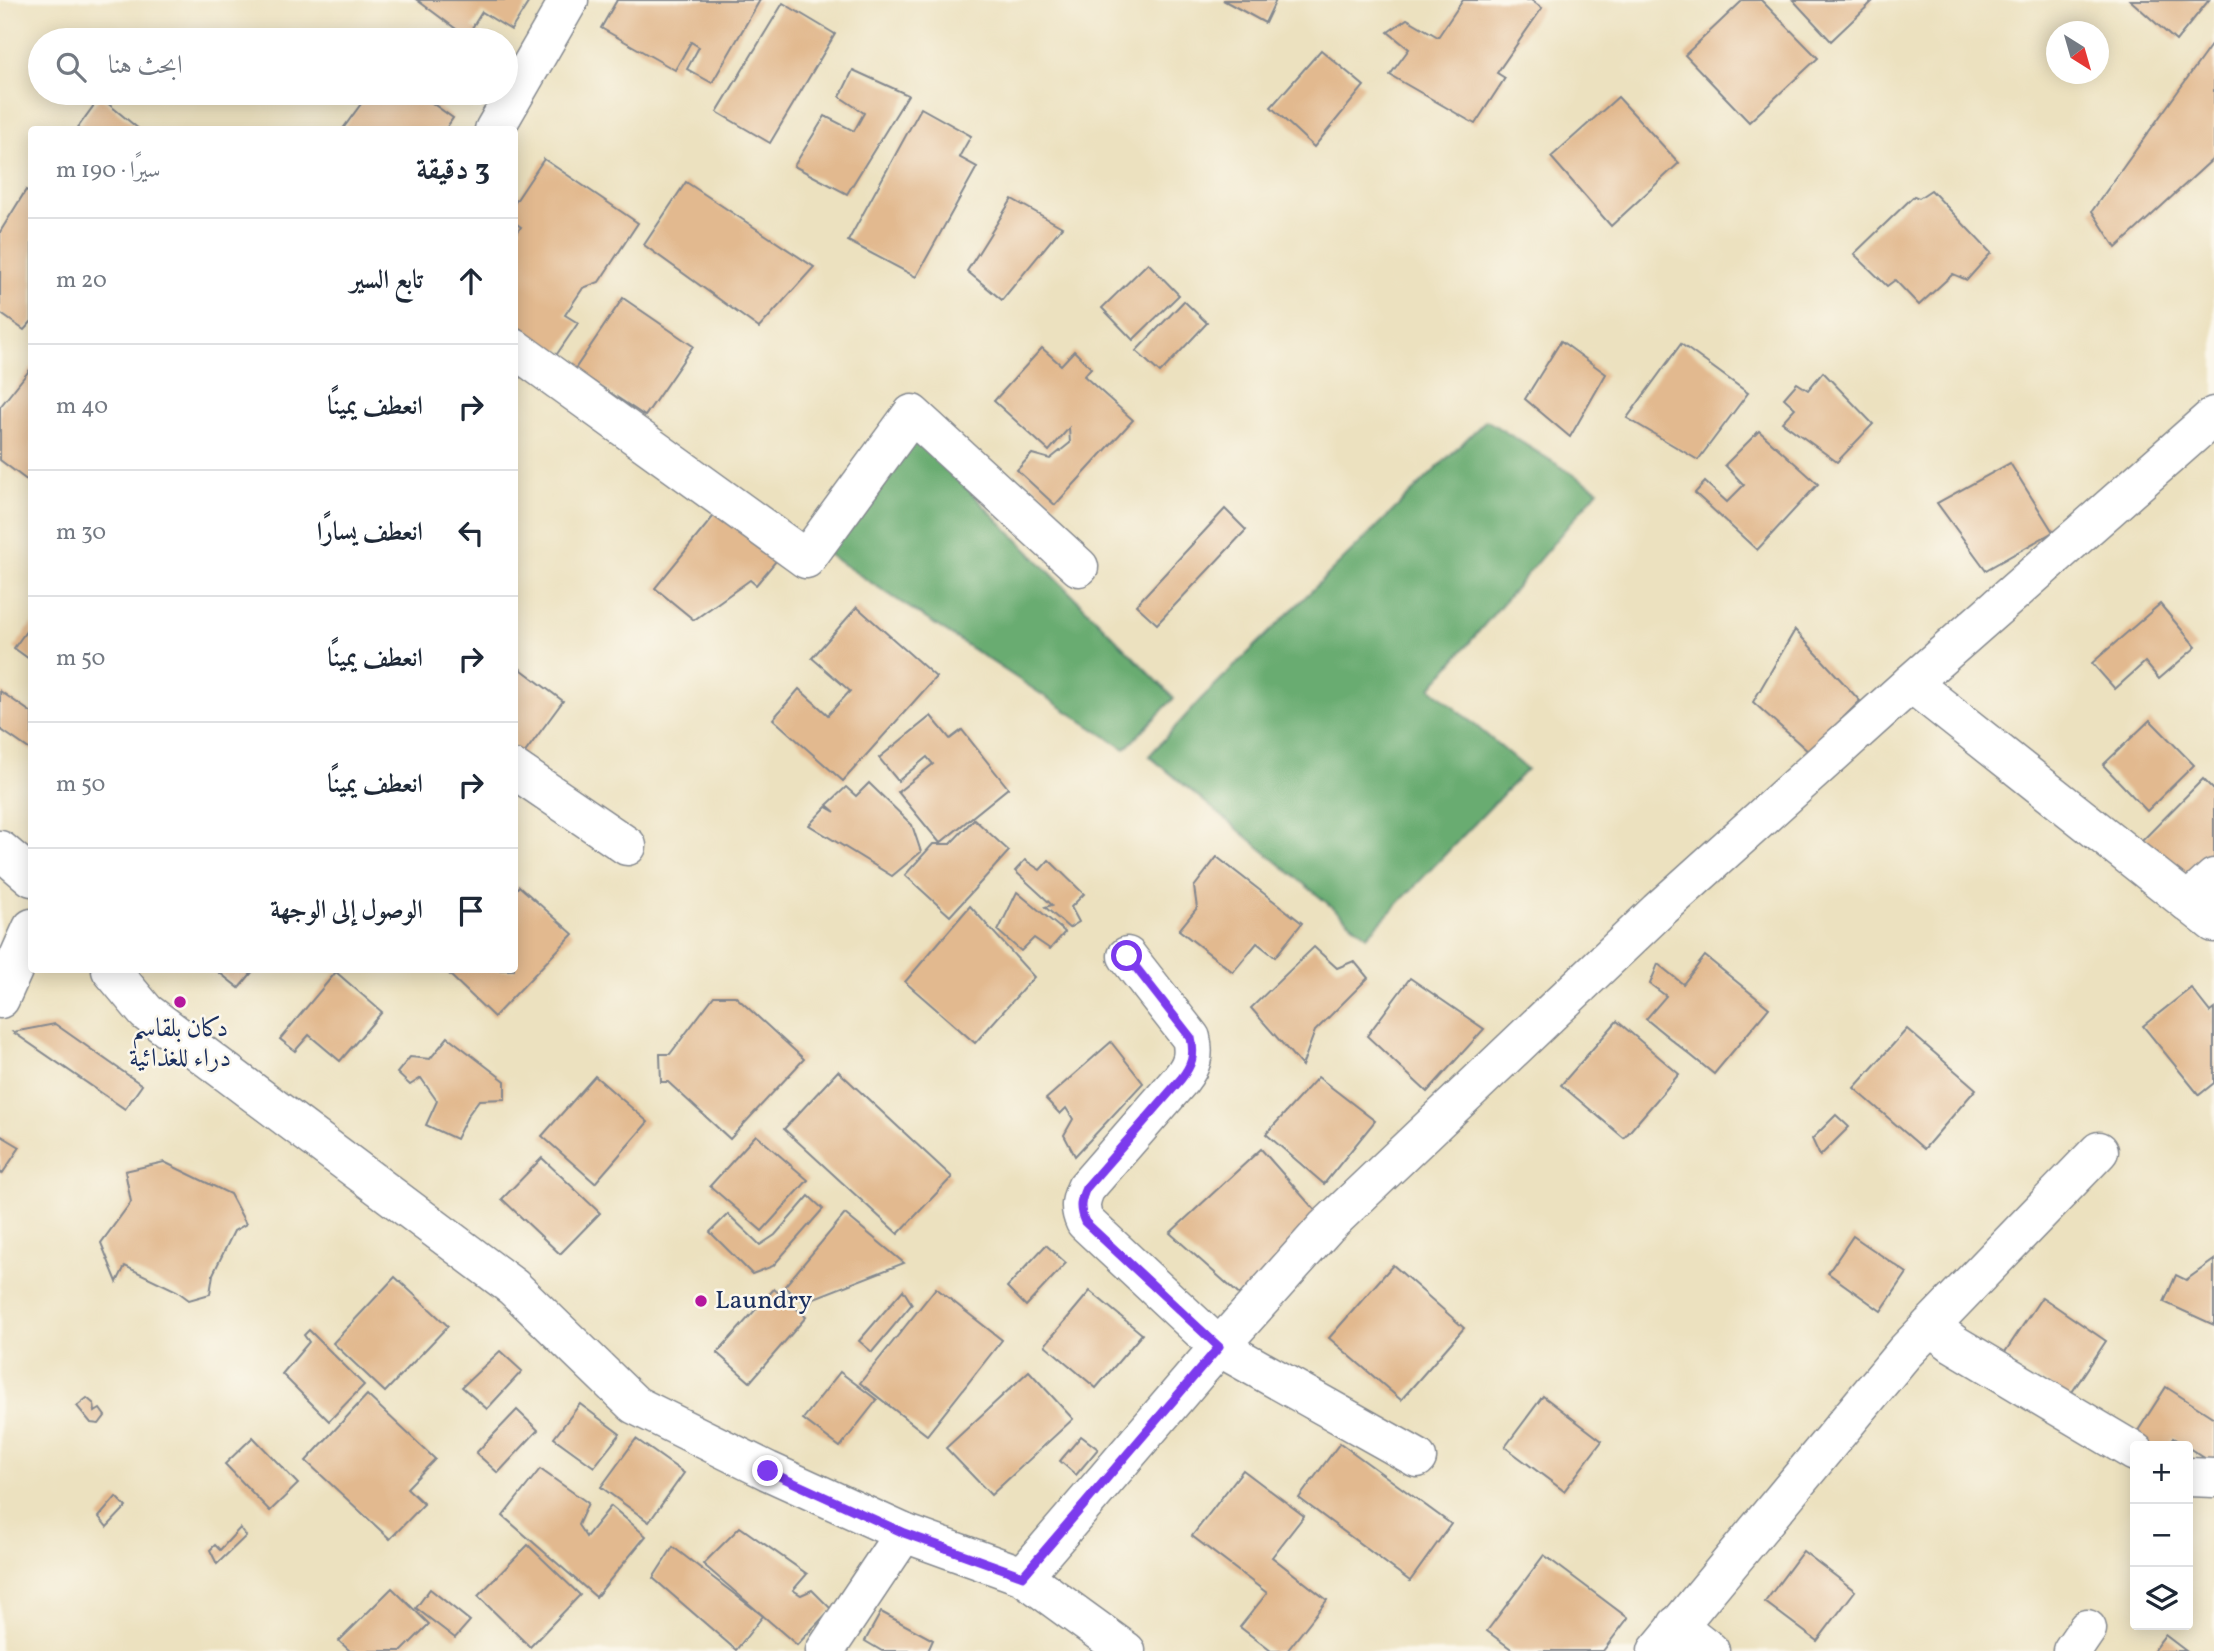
<!DOCTYPE html>
<html lang="ar">
<meta charset="utf-8">
<style>
:root{--surface:#fff;--page:#f2f2f3;--text:#1f2937;--muted:#747a83;--line:#e0e1e3}
body{margin:0;font-family:Vollkorn,Amiri,serif;background:var(--page);color:var(--text);direction:rtl}
.controls{position:absolute;right:21px;bottom:21px;display:grid;overflow:hidden;border-radius:7px;box-shadow:0 4px 18px #0003}
.controls button{width:63px;height:63px;display:grid;place-items:center;padding:0;border:0;border-bottom:2px solid var(--line);background:var(--surface);color:var(--text);font:35px sans-serif}
.compass{position:absolute;left:2046px;top:21px;width:63px;height:63px;border-radius:50%;background:var(--surface);box-shadow:0 4px 18px #0003;rotate:143deg}
.stop{position:absolute;width:21px;height:21px;margin:-16px;border:5px solid #7c3aed;border-radius:50%;background:#fff}
.stop.end{background:#7c3aed;border-color:#fff;box-shadow:0 2px 7px #0008}
.list{margin:0;padding:0;list-style:none}
h2{display:flex;justify-content:space-between;align-items:center;height:91px;margin:0;padding:0 28px;font-size:30px}
h2 small{font-size:23px;font-weight:400;color:var(--muted)}
.list li{display:grid;grid-template-columns:46px 1fr auto;gap:21px;align-items:center;box-sizing:border-box;height:126px;padding:0 28px;border-top:2px solid var(--line)}
.list b{display:block;font-size:26px;white-space:nowrap}
.list em{font-size:23px;font-style:normal;color:var(--muted)}
.icon{flex:none;width:38px;height:38px;fill:none;stroke:currentColor;stroke-width:2;stroke-linecap:round;stroke-linejoin:round}
.map{position:relative;flex:none;width:2214px;height:1651px;overflow:hidden;direction:ltr}
.search{position:absolute;background:var(--surface);box-shadow:0 4px 18px #0003;left:28px;top:28px;width:490px;height:77px;display:flex;align-items:center;gap:18px;box-sizing:border-box;padding:0 24px;border-radius:38px;color:var(--muted);font-size:26px}
.panel{position:absolute;background:var(--surface);box-shadow:0 4px 18px #0003;left:28px;top:126px;width:490px;height:847px;border-radius:7px;direction:rtl}
.map>svg:first-child{display:block}
.forest{fill:#69ac71;stroke:#426e68;stroke-width:2}
.building{fill:#e2b98f}
.lines{fill:none;stroke-linecap:round;stroke-linejoin:round}
.street-casing{stroke:#84888e;stroke-width:41}
.secondary-casing{stroke:#84888e;stroke-width:41}
.street{stroke:#fff;stroke-width:38}
.secondary{stroke:#fff;stroke-width:38}
.route{stroke:#7c3aed;stroke-width:9}
.poi-dot{fill:#b5179e;stroke:#fbf7ec;stroke-width:2.5}
.labels{text-anchor:middle;dominant-baseline:central;stroke-width:5;stroke-linejoin:round;paint-order:stroke}
.poi-label{font-size:26px;fill:#1b2f5e;stroke:#fbf7ec}
</style>
<div class="map">
<svg width="2214" height="1651" viewBox="0 0 2214 1651">
<rect width="100%" height="100%" fill="#fbf7ec"/>
<filter id="ink" filterUnits="userSpaceOnUse"><feTurbulence type="fractalNoise" baseFrequency=".0143" numOctaves="2"/><feDisplacementMap in="SourceGraphic" scale="14" xChannelSelector="R" yChannelSelector="G"/><feConvolveMatrix kernelMatrix="1 2 1 2 8 2 1 2 1" color-interpolation-filters="sRGB"/></filter>
<filter id="wash" filterUnits="userSpaceOnUse"><feTurbulence type="fractalNoise" baseFrequency=".00686" numOctaves="4" result="noise"/><feDisplacementMap in="SourceGraphic" scale="28" xChannelSelector="R" yChannelSelector="G"/><feGaussianBlur stdDeviation="1.57" result="paint"/><feColorMatrix in="noise" values="0 0 0 0 0 0 0 0 0 0 0 0 0 0 0 0 0 1.4 0 .05"/><feComposite in="paint" operator="in"/></filter>
<g filter="url(#wash)">
<rect width="100%" height="100%" fill="#ece1bf"/>
<g class="forest">
<path d="M1486 420 1598 490 1431 688 1527 769 1367 936 1149 756 1201 699Z"/>
<path d="M913 434 1174 698 1125 749 823 551Z"/>
</g>
<g id="blocks">
<g class="building">
<path d="M417 0H530L511 30 482 12 472 28 489 40H471Z"/>
<path d="M617 0H760L712 83 687 69 699 47 691 42 675 70 601 28Z"/>
<path d="M1223 0H1276L1265 23Z"/>
<path d="M1463 0H1531L1542 8 1497 73 1505 78 1475 124 1390 75 1409 49 1388 32 1407 19 1438 37Z"/>
<path d="M1743 0H1761L1818 58 1749 122 1685 55Z"/>
<path d="M1793 0H1874L1831 41Z"/>
<path d="M2130 0H2209L2176 41Z"/>
<path d="M783 3 835 34 770 143 717 112Z"/>
<path d="M2214 41V158L2116 248 2092 211Z"/>
<path d="M1321 50 1364 86 1314 147 1271 107Z"/>
<path d="M853 70 908 95 847 194 794 166 825 116 854 131 864 113 840 97Z"/>
<path d="M369 93H423L421 95 453 118 445 130H342Z"/>
<path d="M100 97 140 130H76Z"/>
<path d="M1618 97 1679 163 1611 226 1551 157Z"/>
<path d="M921 108 971 136 959 157 977 167 916 277 848 241Z"/>
<path d="M544 159 638 223 599 282 583 288 565 315 578 323 553 360 514 335V237L521 227 514 222V204Z"/>
<path d="M686 182 814 267 759 328 644 245Z"/>
<path d="M26 190 32 194V321L24 330 0 313V232Z"/>
<path d="M1931 190 1991 253 1967 280 1953 274 1919 305 1895 280 1887 286 1854 254 1914 196 1919 198Z"/>
<path d="M1012 199 1062 227 1002 300 967 271Z"/>
<path d="M1148 263 1179 295 1133 340 1102 308Z"/>
<path d="M623 298 693 346 645 416 575 369Z"/>
<path d="M1184 301 1207 323 1160 373 1136 351Z"/>
<path d="M1561 341 1606 374 1570 437 1525 399Z"/>
<path d="M1681 344 1748 393 1698 460 1627 418Z"/>
<path d="M1042 348 1061 365 1074 351 1091 368 1084 376 1133 420 1055 505 1017 470 1032 454 1050 459 1070 443 1069 428 1049 451 994 401Z"/>
<path d="M32 367V484L0 460V407Z"/>
<path d="M1823 372 1873 424 1837 462 1782 422 1795 408 1784 398 1797 383 1808 390Z"/>
<path d="M1759 431 1818 484 1757 550 1695 493 1705 482 1727 502 1744 485 1725 465Z"/>
<path d="M2010 463 2053 532 1986 570 1937 503Z"/>
<path d="M1225 509 1246 530 1157 624 1136 605Z"/>
<path d="M717 512 776 561 756 585 750 580 694 620 655 588Z"/>
<path d="M2160 604 2196 647 2159 679 2145 662 2115 689 2092 663Z"/>
<path d="M857 607 936 677 843 781 773 719 799 689 828 715 850 691 812 658Z"/>
<path d="M32 623V661L14 648Z"/>
<path d="M1795 630 1860 701 1809 752 1753 702Z"/>
<path d="M514 664 563 701 518 762 514 759Z"/>
<path d="M0 691 32 713V751L0 729Z"/>
<path d="M931 716 950 739 962 730 1008 788 940 843 898 792 933 764 927 757 898 781 879 758Z"/>
<path d="M2150 720 2194 765 2147 811 2103 765Z"/>
<path d="M2203 779 2214 790V870L2188 897 2137 846Z"/>
<path d="M869 783 912 825 921 852 892 876 809 825 826 807 835 812 827 805 846 787 856 796Z"/>
<path d="M974 819 1009 851 950 916 905 875 933 844H950Z"/>
<path d="M1217 857 1302 923 1275 957 1257 943 1233 972 1179 930 1197 908 1194 887Z"/>
<path d="M1025 860 1040 870 1049 860 1084 894 1071 907 1079 922 1069 928 1045 907 1052 905 1015 871Z"/>
<path d="M519 886 573 934 494 1017 449 974 453 970H514V892Z"/>
<path d="M1017 892 1065 932 1050 949 1034 938 1021 951 998 931Z"/>
<path d="M970 906 1034 977 975 1043 905 982Z"/>
<path d="M1314 947 1337 968 1354 961 1368 978 1315 1031 1302 1066 1251 1008Z"/>
<path d="M1705 956 1769 1008 1714 1074 1646 1019 1666 996 1650 984 1658 964 1683 984Z"/>
<path d="M216 970H254L239 988Z"/>
<path d="M336 972 382 1012 340 1061 309 1035 295 1051 280 1039Z"/>
<path d="M1410 978 1484 1029 1427 1092 1367 1036Z"/>
<path d="M2191 988 2210 1012 2214 1009V1083L2199 1095 2143 1026Z"/>
<path d="M714 996H735L804 1059 730 1139 668 1082H661L660 1054H670Z"/>
<path d="M1617 1021 1679 1074 1624 1138 1561 1085Z"/>
<path d="M55 1024 142 1085 125 1109 13 1032Z"/>
<path d="M1907 1029 1976 1089 1924 1149 1854 1088Z"/>
<path d="M448 1037 505 1081V1099L479 1100 468 1115 456 1139 426 1125 437 1101 421 1078 410 1085 397 1073 410 1057 430 1059Z"/>
<path d="M1111 1042 1143 1083 1075 1156 1064 1135 1073 1119 1066 1108 1060 1114 1046 1099Z"/>
<path d="M838 1071 952 1177 898 1234 784 1129Z"/>
<path d="M595 1076 648 1122 595 1183 542 1136Z"/>
<path d="M1318 1077 1375 1121 1324 1184 1266 1134Z"/>
<path d="M1836 1115 1849 1127 1820 1156 1812 1139Z"/>
<path d="M0 1135 20 1147 2 1174 0 1172Z"/>
<path d="M756 1135 808 1180 762 1231 710 1186Z"/>
<path d="M1261 1149 1320 1216 1243 1298 1170 1233Z"/>
<path d="M542 1158 600 1213 560 1254 502 1199Z"/>
<path d="M164 1162 230 1194 246 1224 234 1231 213 1274 210 1294 189 1300 177 1291 125 1266 117 1282 101 1243 131 1202 125 1171Z"/>
<path d="M809 1196 823 1209 773 1266 752 1274 710 1232 728 1214 760 1245 775 1235Z"/>
<path d="M845 1214 904 1263 814 1298 809 1305 784 1287Z"/>
<path d="M1853 1236 1907 1273 1881 1311 1828 1273Z"/>
<path d="M1046 1245 1066 1263 1026 1306 1007 1287Z"/>
<path d="M2214 1260V1325L2164 1302 2176 1275 2186 1280Z"/>
<path d="M1393 1265 1464 1328 1401 1400 1329 1338Z"/>
<path d="M395 1277 448 1326 385 1392 333 1343Z"/>
<path d="M936 1288 1002 1340 927 1435 860 1383Z"/>
<path d="M774 1289 806 1317 750 1382 717 1353Z"/>
<path d="M903 1290 912 1304 872 1352 859 1341Z"/>
<path d="M1090 1291 1142 1334 1096 1388 1045 1345Z"/>
<path d="M2042 1297 2106 1341 2068 1398 2003 1355Z"/>
<path d="M309 1330 364 1385 329 1421 282 1374 309 1342 304 1335Z"/>
<path d="M500 1351 522 1371 487 1409 462 1387Z"/>
<path d="M1029 1371 1073 1419 991 1495 946 1448Z"/>
<path d="M840 1372 877 1400 840 1447 803 1419Z"/>
<path d="M2166 1387 2214 1418V1464L2173 1438 2168 1446H2142L2132 1440Z"/>
<path d="M367 1395 435 1459 407 1488 424 1504 390 1539 306 1461Z"/>
<path d="M1543 1396 1602 1441 1564 1491 1505 1447Z"/>
<path d="M87 1398 94 1404 95 1412 100 1409 105 1416 99 1424 91 1423 77 1406Z"/>
<path d="M580 1404 620 1434 594 1467 554 1438Z"/>
<path d="M517 1410 538 1430 498 1473 476 1453Z"/>
<path d="M1081 1436 1098 1449 1076 1475 1060 1461Z"/>
<path d="M253 1437 298 1484 270 1511 225 1464Z"/>
<path d="M636 1439 684 1473 649 1522 601 1487Z"/>
<path d="M1340 1443 1451 1524 1410 1581 1299 1498Z"/>
<path d="M540 1469 588 1503 578 1525 586 1537 611 1506 646 1536 596 1597 503 1516Z"/>
<path d="M1243 1470 1304 1516 1272 1557 1327 1600 1287 1651H1271L1240 1627 1267 1593 1192 1536Z"/>
<path d="M116 1497 126 1507 107 1527 99 1517Z"/>
<path d="M740 1527 807 1574 793 1590 801 1595 812 1590 831 1609 797 1645 703 1564Z"/>
<path d="M240 1528 246 1536 217 1564 210 1550 215 1545 220 1550Z"/>
<path d="M528 1545 580 1595 530 1647 478 1596Z"/>
<path d="M673 1547 763 1616 736 1650 653 1578Z"/>
<path d="M1803 1551 1855 1591 1817 1641 1765 1602Z"/>
<path d="M1544 1555 1628 1618 1603 1651H1514L1487 1631Z"/>
<path d="M392 1588 429 1624 402 1651H350L339 1641Z"/>
<path d="M430 1589 470 1621 455 1638 416 1608Z"/>
<path d="M881 1612 933 1640 928 1651H882L865 1641Z"/>
<path d="M2165 1635 2186 1651H2153Z"/>
</g>
</g>
</g>
<g filter="url(#ink)">
<use href="#blocks" fill-opacity="0" stroke="#84888e" stroke-width="2"/>
<g class="lines">
<defs>
<g id="street">
<path d="M514 348 806 559 912 414 1079 567"/>
<path d="M1911 683 2214 923"/>
<path d="M514 769 627 846"/>
<path d="M2188 902 2214 878"/>
<path d="M1127 956 1191 1038C1195 1055 1192 1065 1181 1079L1086 1188C1080 1201 1079 1209 1085 1222L1219 1347 1417 1458"/>
<path d="M1930 1326 2099 1151"/>
<path d="M2188 1477 2214 1478"/>
<path d="M1023 1576 1219 1347 1326 1227 1658 911 1911 683 2214 416"/>
<path d="M1677 1625 1710 1651"/>
<path d="M825 1651 904 1533"/>
<path d="M1657 1651 1904 1353 1930 1326 1954 1344 2135 1452"/>
<path d="M2072 1651 2087 1629"/>
</g>
<g id="secondary">
<path d="M494 130 569 0"/>
<path d="M0 850 32 877"/>
<path d="M111 970 146 1012 513 1287 635 1405 768 1471 904 1533 1023 1576 1126 1651"/>
<path d="M0 999 32 928"/>
</g>
</defs>
<use href="#street" class="street-casing"/>
<use href="#secondary" class="secondary-casing"/>
<use href="#street" class="street"/>
<use href="#secondary" class="secondary"/>
</g>
</g>
<g class="lines" filter="url(#ink)">
<path class="route" d="M768 1471 904 1533 1023 1576 1219 1347 1085 1222C1079 1209 1080 1201 1086 1188L1181 1079C1192 1065 1195 1055 1191 1038L1127 956"/>
</g>
<g class="poi-dot">
<circle cx="180" cy="1002" r="7"/>
<circle cx="701" cy="1301" r="7"/>
</g>
<g class="labels">
<g class="poi-label">
<text x="180" y="1029">دكان بلقاسم<tspan x="180" dy="30">دراء للغذائية</tspan></text>
<text x="715" y="1301" text-anchor="start">Laundry</text>
</g>
</g>
</svg>
<div class="controls">
<button>+</button>
<button>−</button>
<button><svg class="icon" aria-label="layers" viewBox="0 0 24 24"><path d="M12 4l9 5-9 5-9-5zM3 14l9 5 9-5"/></svg></button>
</div>
<svg class="compass" viewBox="-18 -18 36 36"><path d="M0-13l5 13h-10z" fill="#e53935"/><path d="M0 13l5-13h-10z" fill="#747a83"/></svg>
<div class="stop" style="left:1127px;top:956px"></div>
<div class="stop end" style="left:768px;top:1471px"></div>
<div class="search"><svg class="icon" aria-label="search" viewBox="0 0 24 24"><circle cx="10" cy="10" r="6"/><path d="M15 15l6 6"/></svg>ابحث هنا</div>
<section class="panel">
<h2>3 دقيقة<small>سيرًا · 190 m</small></h2>
<ul class="list">
<li><svg class="icon" aria-label="ahead" viewBox="0 0 24 24"><path d="M12 20V5M6 11l6-6 6 6"/></svg><div><b>تابع السير</b></div><em>20 m</em></li>
<li><svg class="icon" aria-label="right" viewBox="0 0 24 24"><path d="M7 20v-9h11M14 6l5 5-5 5"/></svg><div><b>انعطف يمينًا</b></div><em>40 m</em></li>
<li><svg class="icon" aria-label="left" viewBox="0 0 24 24"><path d="M17 20v-9H6M10 6l-5 5 5 5"/></svg><div><b>انعطف يسارًا</b></div><em>30 m</em></li>
<li><svg class="icon" aria-label="right" viewBox="0 0 24 24"><path d="M7 20v-9h11M14 6l5 5-5 5"/></svg><div><b>انعطف يمينًا</b></div><em>50 m</em></li>
<li><svg class="icon" aria-label="right" viewBox="0 0 24 24"><path d="M7 20v-9h11M14 6l5 5-5 5"/></svg><div><b>انعطف يمينًا</b></div><em>50 m</em></li>
<li><svg class="icon" aria-label="arrive" viewBox="0 0 24 24"><path d="M6 21V4h12l-3 4 3 4H6"/></svg><div><b>الوصول إلى الوجهة</b></div></li>
</ul>
</section>
</div>
